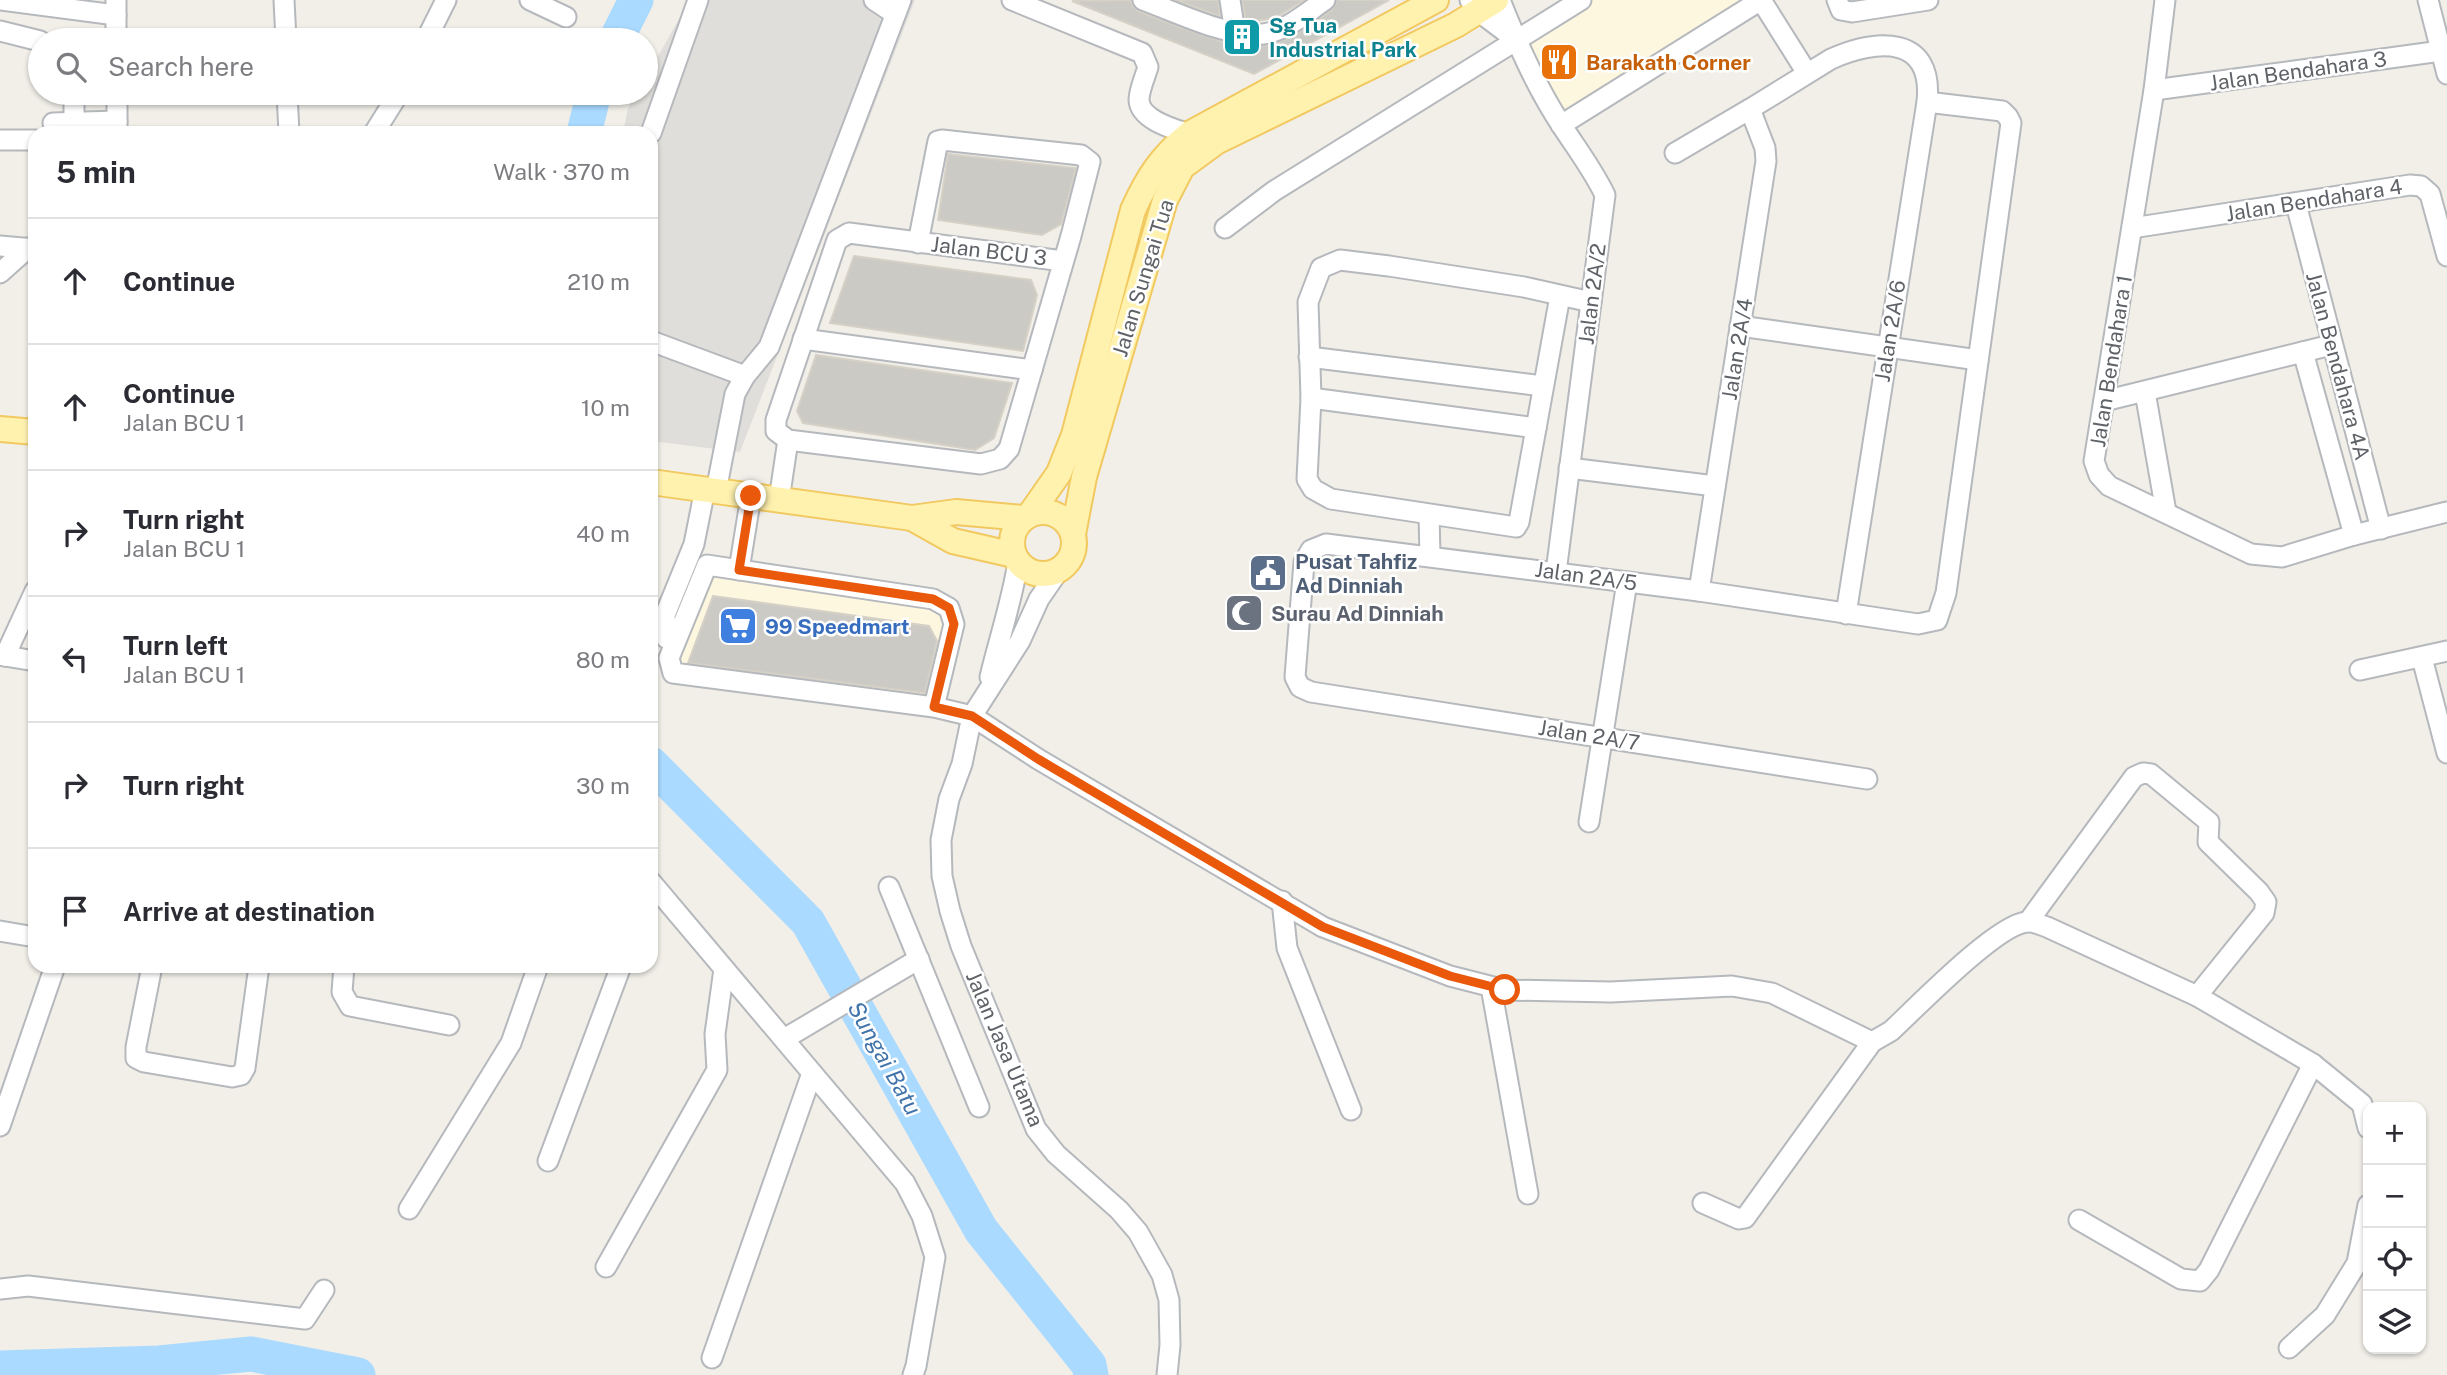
<!DOCTYPE html>
<meta charset="utf-8">
<style>
:root{--surface:#fff;--page:#f7f7f7;--text:#2b2b33;--muted:#7c7c81;--line:#e1e1e2}
body{margin:0;font-family:"Public Sans",sans-serif;background:var(--page);color:var(--text)}
.controls{position:absolute;right:21px;bottom:21px;display:grid;overflow:hidden;border-radius:14px;box-shadow:0 2px 5px #0004}
.controls button{width:63px;height:63px;display:grid;place-items:center;padding:0;border:0;border-bottom:2px solid var(--line);background:var(--surface);color:var(--text);font:35px sans-serif}
.stop{position:absolute;width:21px;height:21px;margin:-16px;border:5px solid #ea580c;border-radius:50%;background:#fff}
.stop.end{background:#ea580c;border-color:#fff;box-shadow:0 2px 7px #0008}
.list{margin:0;padding:0;list-style:none}
h2{display:flex;justify-content:space-between;align-items:center;height:91px;margin:0;padding:0 28px;font-size:30px}
h2 small{font-size:23px;font-weight:400;color:var(--muted)}
.list li{display:grid;grid-template-columns:46px 1fr auto;gap:21px;align-items:center;box-sizing:border-box;height:126px;padding:0 28px;border-top:2px solid var(--line)}
.list b{display:block;font-size:26px;white-space:nowrap}
.list p{margin:0;font-size:23px;white-space:nowrap;color:var(--muted)}
.list em{font-size:23px;font-style:normal;color:var(--muted)}
.icon{flex:none;width:38px;height:38px;fill:none;stroke:currentColor;stroke-width:2;stroke-linecap:round;stroke-linejoin:round}
.map{position:relative;flex:none;width:2447px;height:1375px;overflow:hidden}
.search{position:absolute;background:var(--surface);box-shadow:0 2px 5px #0004;left:28px;top:28px;width:630px;height:77px;display:flex;align-items:center;gap:18px;box-sizing:border-box;padding:0 24px;border-radius:38px;color:var(--muted);font-size:26px}
.panel{position:absolute;background:var(--surface);box-shadow:0 2px 5px #0004;left:28px;top:126px;width:630px;height:847px;border-radius:21px}
.map>svg:first-child{display:block}
.commercial{fill:#fef7e0}
.industrial{fill:#e0deda}
.lines{fill:none;stroke-linecap:round;stroke-linejoin:round}
.river{stroke:#aadaff;stroke-width:35}
.building{fill:#cccac5;stroke:#d6d1c6;stroke-width:2}
.minor-casing{stroke:#b5b8bc;stroke-width:23}
.major-casing{stroke:#f2c960;stroke-width:28}
.minor{stroke:#fff;stroke-width:19}
.major{stroke:#fff2af;stroke-width:24}
.route{stroke:#ea580c;stroke-width:9}
.labels{text-anchor:middle;dominant-baseline:central;stroke-width:5;stroke-linejoin:round;paint-order:stroke}
.culture-label{font-size:21px;font-weight:bold;fill:#0d838f;stroke:#fff;text-anchor:start}
.food-label{font-size:21px;font-weight:bold;fill:#c56008;stroke:#fff;text-anchor:start}
.street-label{font-size:21px;fill:#5f6368;stroke:#fff}
.service-label{font-size:21px;font-weight:bold;fill:#4e5e75;stroke:#fff;text-anchor:start}
.worship-label{font-size:21px;font-weight:bold;fill:#5b616d;stroke:#fff;text-anchor:start}
.shop-label{font-size:21px;font-weight:bold;fill:#366cbe;stroke:#fff;text-anchor:start}
.water-label{font-size:23px;font-style:italic;fill:#4174aa;stroke:#fff}
</style>
<div class="map">
<svg width="2447" height="1375" viewBox="0 0 2447 1375">
<rect width="100%" height="100%" fill="#f1efe8"/>
<g class="commercial">
<path d="M1590 0H1750L1566 117 1523 41Z"/>
<path d="M711 571 930 602 945 611 949 625 931 702 677 668 674 658Z"/>
</g>
<path class="industrial" d="M690 0H915L740 452 651 441V133H623L628 108 637 93H646V77Z"/>
<g class="lines">
<g class="river">
<path d="M616 40 636 0"/>
<path d="M584 133 594 93"/>
<path d="M651 764 808 922 981 1230 1089 1365 1091 1375"/>
<path d="M0 1368 159 1363 251 1354 358 1375"/>
</g>
</g>
<g class="building">
<path d="M1131 0 1133 7 1138 11 1182 28 1231 45 1249 46 1274 44 1293 36 1332 10 1337 0H1389L1254 74 1072 1Z"/>
<path d="M1176 0H1218L1220 16 1206 11Z"/>
<path d="M1242 0H1304L1275 18 1250 22 1246 21Z"/>
<path d="M948 154 1076 168 1061 224 1042 235 938 220Z"/>
<path d="M854 256 1031 280 1037 295 1023 351 830 323Z"/>
<path d="M816 355 1012 383 994 438 975 450 803 423 797 411Z"/>
<path d="M713 596 929 626 937 641 925 693 688 663Z"/>
</g>
<g class="lines">
<defs>
<g id="minor">
<path d="M0 0 116 15"/>
<path d="M116 0V40"/>
<path d="M284 0 286 40"/>
<path d="M530 0 566 17"/>
<path d="M874 0 895 14"/>
<path d="M1012 0 1142 53 1148 67C1145 77 1139 90 1139 100 1140 120 1174 129 1189 134"/>
<path d="M1143 0C1176 12 1228 38 1263 34 1286 31 1306 13 1325 0"/>
<path d="M1230 0 1235 33"/>
<path d="M1470 0 1478 11 1515 39"/>
<path d="M1500 0C1517 43 1536 87 1562 126 1577 149 1593 170 1605 195L1556 572"/>
<path d="M1761 0 1807 73"/>
<path d="M1837 0 1841 10 1852 12 1928 0"/>
<path d="M2165 0 2154 90 2094 461 2099 475 2109 486 2251 554 2282 557 2354 535 2447 512"/>
<path d="M2428 0 2447 74"/>
<path d="M0 31 40 41"/>
<path d="M426 40 446 0"/>
<path d="M2154 90 2441 51"/>
<path d="M117 93V133"/>
<path d="M287 93 289 133"/>
<path d="M74 122V93"/>
<path d="M53 123 117 121"/>
<path d="M1561 125 1761 0"/>
<path d="M374 133 399 93"/>
<path d="M651 133 698 0"/>
<path d="M0 140H35"/>
<path d="M1675 153 1750 109 1831 59C1876 39 1934 34 1927 102L1846 614"/>
<path d="M2296 204 2381 529"/>
<path d="M1225 228 1274 191 1581 0"/>
<path d="M2132 228 2410 185 2421 186 2430 194 2447 256"/>
<path d="M918 243 938 141 942 140 1081 155 1090 162 1071 236 1009 449 1000 459 981 464 788 440 776 431V420L837 240 849 233 1063 261"/>
<path d="M0 246 34 249"/>
<path d="M0 273 28 248"/>
<path d="M1560 296 1519 522 1516 527 1331 499 1313 489 1307 479 1311 398 1308 302 1321 268 1340 260 1389 266 1524 287 1591 302"/>
<path d="M1740 326 1978 360"/>
<path d="M803 339 1032 370"/>
<path d="M651 341 745 376"/>
<path d="M2303 352 2354 535"/>
<path d="M1309 357 1543 386"/>
<path d="M2145 392 2166 512"/>
<path d="M1311 398 1536 428"/>
<path d="M2104 401 2331 345"/>
<path d="M1569 468 1715 486"/>
<path d="M716 491 735 394 745 376 769 347 901 0"/>
<path d="M779 500 788 440"/>
<path d="M1429 515 1430 556"/>
<path d="M739 570 751 496"/>
<path d="M1059 570 1039 599 1020 641 972 716 962 764 949 799 941 840 942 876 950 911 961 946 1036 1129 1056 1154 1119 1210 1138 1232 1162 1275 1169 1300 1170 1345 1167 1375"/>
<path d="M1699 591 1766 161 1765 148 1750 109"/>
<path d="M666 638 665 615 694 544 705 489"/>
<path d="M0 655 35 661"/>
<path d="M5 656 35 591"/>
<path d="M2422 658 2447 753"/>
<path d="M2360 670 2447 651"/>
<path d="M990 677C999 639 1012 601 1018 562"/>
<path d="M934 707 673 673 669 658 707 565 933 599 949 608 954 624 934 707 972 716 1038 759 1323 927 1450 976 1505 990 1611 992 1732 986 1772 993 1872 1042"/>
<path d="M1867 779 1311 692 1300 687 1295 677 1304 562 1311 550 1326 544 1699 591 1918 624 1937 620 1946 593 2011 123 2008 117 2002 111 1927 102"/>
<path d="M1589 822 1627 582"/>
<path d="M651 882 905 1183 922 1216 935 1257 916 1366 913 1375"/>
<path d="M889 887 979 1107"/>
<path d="M1282 901 1287 948 1351 1110"/>
<path d="M2028 922 2134 777 2143 773 2151 774 2209 822 2208 842 2259 892 2266 902 2264 913 2197 996"/>
<path d="M0 931 35 937"/>
<path d="M152 966 136 1047V1058L144 1062 232 1077 241 1075 245 1068 259 966"/>
<path d="M344 966 342 992 350 1006 449 1025"/>
<path d="M1491 987 1528 1194"/>
<path d="M784 1039 919 959"/>
<path d="M2313 1064 2362 1104 2368 1128"/>
<path d="M0 1126 55 966"/>
<path d="M548 1161 621 966"/>
<path d="M1703 1203 1739 1219 1745 1218 1872 1042 1891 1031C1917 1007 1995 926 2026 922 2032 921 2041 925 2047 927L2197 996 2313 1064 2209 1270 2200 1281 2181 1279 2079 1220"/>
<path d="M409 1209 511 1043 538 966"/>
<path d="M606 1267 717 1070 715 1034 724 969"/>
<path d="M0 1289 28 1286 305 1319 324 1290"/>
<path d="M2289 1348 2325 1315 2357 1263 2368 1205"/>
<path d="M712 1358 812 1073"/>
</g>
<g id="major">
<path d="M0 429 35 432"/>
<path d="M651 482 912 518 956 512 1023 518"/>
<circle cx="1043" cy="543" r="31"/>
<path d="M1031 513 1059 473 1074 435 1133 210C1148 177 1161 157 1189 134L1436 0"/>
<path d="M912 518 953 541 1014 555"/>
<path d="M1073 534 1084 477 1165 200 1182 167 1216 142 1456 25 1496 0"/>
</g>
</defs>
<use href="#minor" class="minor-casing"/>
<use href="#major" class="major-casing"/>
<use href="#minor" class="minor"/>
<use href="#major" class="major"/>
</g>
<g class="lines">
<path class="route" d="M751 496 739 570 933 599 949 608 954 624 934 707 972 716 1038 759 1323 927 1450 976 1505 990"/>
</g>
<defs>
<symbol id="building-square" viewBox="-11 -11 22 22"><rect x="-9" y="-9" width="18" height="18" rx="4" fill="#0f9aa8" stroke="#fff"/><path d="M-4-6H4V6H1V3H-1V6H-4ZM-2.5-4.3h1.7v1.8h-1.7ZM.8-4.3h1.7v1.8H.8ZM-2.5-1h1.7V.8h-1.7ZM.8-1h1.7V.8H.8Z" fill="#fff"/></symbol>
<symbol id="restaurant-square" viewBox="-11 -11 22 22"><rect x="-9" y="-9" width="18" height="18" rx="4" fill="#e8710a" stroke="#fff"/><path d="M-5-6h1v4h1v-4h1v4h1v-4h1v5L-1.5 .5V6h-2V.5L-5-1ZM5-6V6H3V1.5H1.5Q1.5-4 5-6Z" fill="#fff"/></symbol>
<symbol id="civic-square" viewBox="-11 -11 22 22"><rect x="-9" y="-9" width="18" height="18" rx="4" fill="#5c6f8a" stroke="#fff"/><path d="M-.6-6.5H3V-4.5H.6V-3L4-1V1h2V6H-6V1h2V-1L-.6-3ZM-1.2 2.5V6h2.4V2.5Z" fill="#fff"/></symbol>
<symbol id="mosque-square" viewBox="-11 -11 22 22"><rect x="-9" y="-9" width="18" height="18" rx="4" fill="#6b7280" stroke="#fff"/><path d="M3.5-4.9A6 6 0 1 0 3.5 4.9A5 5 0 1 1 3.5-4.9Z" fill="#fff"/></symbol>
<symbol id="supermarket-square" viewBox="-11 -11 22 22"><rect x="-9" y="-9" width="18" height="18" rx="4" fill="#3f7fe0" stroke="#fff"/><path d="M-6-5.5h2.5l.6 2H6L4.5 2H-2.5L-4.4-4H-6ZM-1.5 3.2a1.3 1.3 0 1 0 .1 0ZM3 3.2a1.3 1.3 0 1 0 .1 0Z" fill="#fff"/></symbol>
</defs>
<g fill-rule="evenodd">
<use href="#building-square" x="1220" y="15" width="44" height="44"/>
<use href="#restaurant-square" x="1537" y="40" width="44" height="44"/>
<use href="#civic-square" x="1246" y="551" width="44" height="44"/>
<use href="#mosque-square" x="1222" y="591" width="44" height="44"/>
<use href="#supermarket-square" x="716" y="604" width="44" height="44"/>
</g>
<g class="labels">
<g class="culture-label">
<text x="1269" y="25">Sg Tua<tspan x="1269" dy="24">Industrial Park</tspan></text>
</g>
<g class="food-label">
<text x="1586" y="62">Barakath Corner</text>
</g>
<g class="street-label">
<text transform="translate(2298 71) rotate(-8)">Jalan Bendahara 3</text>
<text transform="translate(2314 200) rotate(-9)">Jalan Bendahara 4</text>
<text transform="translate(989 251) rotate(7)">Jalan BCU 3</text>
<text transform="translate(1143 278) rotate(-73)">Jalan Sungai Tua</text>
<text transform="translate(1592 294) rotate(-83)">Jalan 2A/2</text>
<text transform="translate(1890 331) rotate(-81)">Jalan 2A/6</text>
<text transform="translate(1737 349) rotate(-81)">Jalan 2A/4</text>
<text transform="translate(2111 361) rotate(-81)">Jalan Bendahara 1</text>
<text transform="translate(2338 366) rotate(75)">Jalan Bendahara 4A</text>
<text transform="translate(1586 576) rotate(8)">Jalan 2A/5</text>
<text transform="translate(1589 735) rotate(9)">Jalan 2A/7</text>
<text transform="translate(1005 1049) rotate(67)">Jalan Jasa Utama</text>
</g>
<g class="service-label">
<text x="1295" y="561">Pusat Tahfiz<tspan x="1295" dy="24">Ad Dinniah</tspan></text>
</g>
<g class="worship-label">
<text x="1271" y="613">Surau Ad Dinniah</text>
</g>
<g class="shop-label">
<text x="765" y="626">99 Speedmart</text>
</g>
<g class="water-label">
<text transform="translate(885 1058) rotate(61)">Sungai Batu</text>
</g>
</g>
</svg>
<div class="controls">
<button>+</button>
<button>−</button>
<button><svg class="icon" aria-label="locate" viewBox="0 0 24 24"><circle cx="12" cy="12" r="6"/><path d="M12 2v4M12 18v4M2 12h4M18 12h4"/></svg></button>
<button><svg class="icon" aria-label="layers" viewBox="0 0 24 24"><path d="M12 4l9 5-9 5-9-5zM3 14l9 5 9-5"/></svg></button>
</div>
<div class="stop" style="left:1505px;top:990px"></div>
<div class="stop end" style="left:751px;top:496px"></div>
<div class="search"><svg class="icon" aria-label="search" viewBox="0 0 24 24"><circle cx="10" cy="10" r="6"/><path d="M15 15l6 6"/></svg>Search here</div>
<section class="panel">
<h2>5 min<small>Walk · 370 m</small></h2>
<ul class="list">
<li><svg class="icon" aria-label="ahead" viewBox="0 0 24 24"><path d="M12 20V5M6 11l6-6 6 6"/></svg><div><b>Continue</b></div><em>210 m</em></li>
<li><svg class="icon" aria-label="ahead" viewBox="0 0 24 24"><path d="M12 20V5M6 11l6-6 6 6"/></svg><div><b>Continue</b><p>Jalan BCU 1</p></div><em>10 m</em></li>
<li><svg class="icon" aria-label="right" viewBox="0 0 24 24"><path d="M7 20v-9h11M14 6l5 5-5 5"/></svg><div><b>Turn right</b><p>Jalan BCU 1</p></div><em>40 m</em></li>
<li><svg class="icon" aria-label="left" viewBox="0 0 24 24"><path d="M17 20v-9H6M10 6l-5 5 5 5"/></svg><div><b>Turn left</b><p>Jalan BCU 1</p></div><em>80 m</em></li>
<li><svg class="icon" aria-label="right" viewBox="0 0 24 24"><path d="M7 20v-9h11M14 6l5 5-5 5"/></svg><div><b>Turn right</b></div><em>30 m</em></li>
<li><svg class="icon" aria-label="arrive" viewBox="0 0 24 24"><path d="M6 21V4h12l-3 4 3 4H6"/></svg><div><b>Arrive at destination</b></div></li>
</ul>
</section>
</div>
